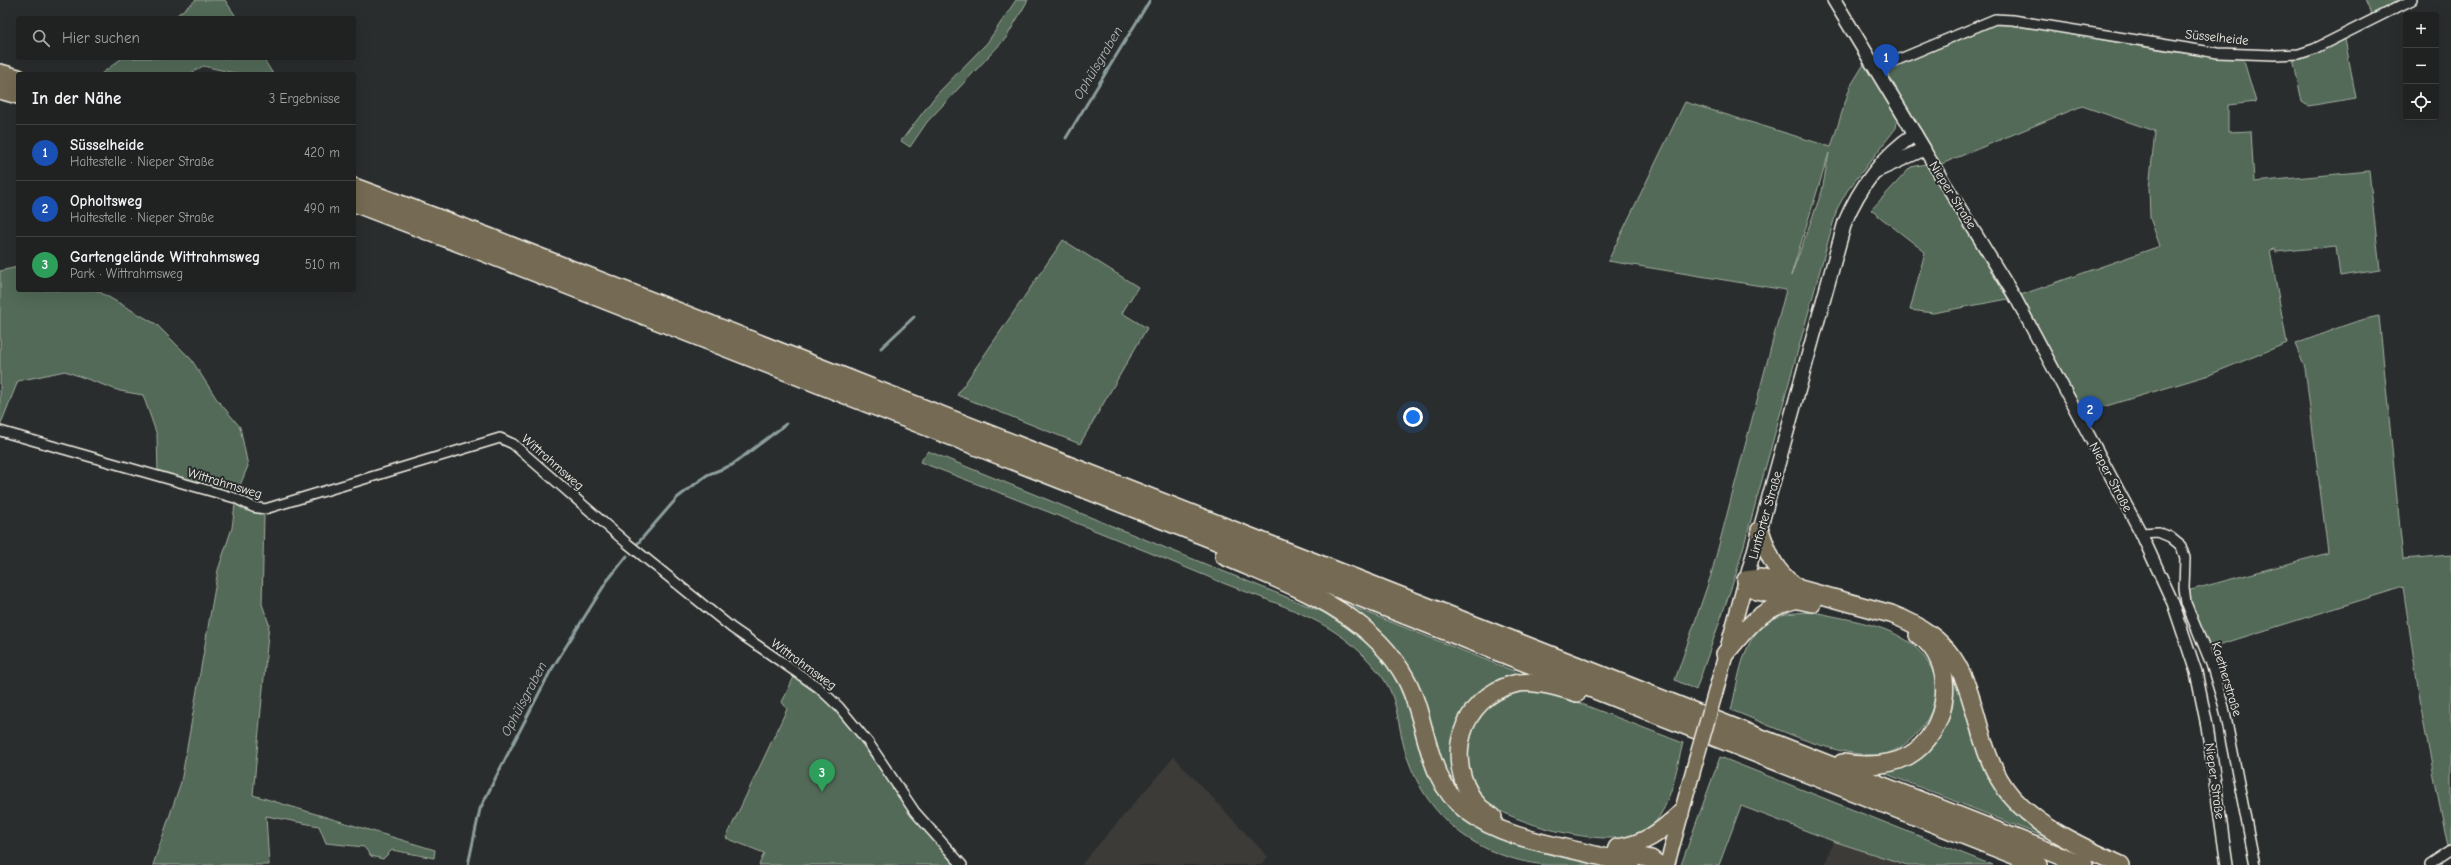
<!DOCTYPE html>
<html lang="de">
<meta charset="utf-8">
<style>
:root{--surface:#202222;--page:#282a2a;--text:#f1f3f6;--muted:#a2a4a5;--line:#3d3f40;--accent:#d93025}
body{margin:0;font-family:"Comic Neue",sans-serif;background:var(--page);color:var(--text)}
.controls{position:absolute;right:12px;top:12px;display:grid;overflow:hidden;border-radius:4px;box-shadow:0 4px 16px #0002}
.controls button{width:36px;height:36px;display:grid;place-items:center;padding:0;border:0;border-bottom:1px solid var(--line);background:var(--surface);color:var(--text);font:20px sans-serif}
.you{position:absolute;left:1413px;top:417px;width:14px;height:14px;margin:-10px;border:3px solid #fff;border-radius:50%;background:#1a73e8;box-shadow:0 0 0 6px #1a73e833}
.badge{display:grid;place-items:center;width:26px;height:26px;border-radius:50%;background:var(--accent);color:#fff;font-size:13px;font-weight:700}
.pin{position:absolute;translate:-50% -33px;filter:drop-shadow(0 1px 2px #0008)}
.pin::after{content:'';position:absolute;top:21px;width:14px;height:12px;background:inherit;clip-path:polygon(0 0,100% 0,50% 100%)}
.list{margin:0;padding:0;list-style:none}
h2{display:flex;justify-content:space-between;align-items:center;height:52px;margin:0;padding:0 16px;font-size:17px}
h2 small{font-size:13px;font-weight:400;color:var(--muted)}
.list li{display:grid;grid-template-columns:26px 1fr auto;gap:12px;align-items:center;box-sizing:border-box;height:56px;padding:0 16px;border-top:1px solid var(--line)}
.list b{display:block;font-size:15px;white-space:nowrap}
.list p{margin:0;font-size:13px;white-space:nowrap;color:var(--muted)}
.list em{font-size:13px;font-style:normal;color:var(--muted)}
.icon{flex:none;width:22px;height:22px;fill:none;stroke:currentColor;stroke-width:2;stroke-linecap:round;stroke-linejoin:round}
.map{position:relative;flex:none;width:2451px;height:865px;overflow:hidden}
.search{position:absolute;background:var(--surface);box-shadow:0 4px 16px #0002;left:16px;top:16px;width:340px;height:44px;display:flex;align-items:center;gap:10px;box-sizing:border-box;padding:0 14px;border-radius:4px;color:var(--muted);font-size:15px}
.panel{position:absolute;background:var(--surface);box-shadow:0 4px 16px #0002;left:16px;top:72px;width:340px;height:220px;border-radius:4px}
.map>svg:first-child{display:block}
.built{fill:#3e3a39}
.green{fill:#526b59;stroke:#a3aea0;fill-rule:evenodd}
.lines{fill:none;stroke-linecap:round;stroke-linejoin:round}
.stream{stroke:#8d9e9e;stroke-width:3}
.minor-casing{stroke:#f4f1e8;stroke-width:12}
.tertiary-casing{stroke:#f4f1e8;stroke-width:14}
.secondary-casing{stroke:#f4f1e8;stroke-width:16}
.primary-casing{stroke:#f4f1e8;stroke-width:17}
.motorway-casing{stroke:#f4f1e8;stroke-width:20}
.minor{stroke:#2a2d2e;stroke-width:9}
.tertiary{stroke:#2a2d2e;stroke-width:11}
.secondary{stroke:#2a2d2e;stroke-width:13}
.primary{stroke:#746b52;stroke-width:14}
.motorway{stroke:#746b52;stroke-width:17}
.primary-bridge-casing{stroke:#f4f1e8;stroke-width:17;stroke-linecap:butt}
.primary-bridge{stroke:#746b52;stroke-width:14}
.labels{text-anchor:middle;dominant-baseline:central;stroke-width:4;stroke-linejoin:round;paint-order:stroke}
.street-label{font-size:13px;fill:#f4f1e8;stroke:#2a2d2e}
.water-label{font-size:14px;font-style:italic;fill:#b0b9b6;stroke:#2a2d2e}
</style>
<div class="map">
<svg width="2451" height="865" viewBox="0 0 2451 865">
<rect width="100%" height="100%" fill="#2a2d2e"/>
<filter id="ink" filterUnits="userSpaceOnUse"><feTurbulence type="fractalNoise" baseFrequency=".025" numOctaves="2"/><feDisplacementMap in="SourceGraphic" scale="8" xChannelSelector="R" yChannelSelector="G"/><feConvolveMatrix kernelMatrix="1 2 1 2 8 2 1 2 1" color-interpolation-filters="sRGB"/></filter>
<g filter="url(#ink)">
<g class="built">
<path d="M1174 757 1268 857 1261 865H1081Z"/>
<path d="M1833 841 1907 865H1825Z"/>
</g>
<g class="green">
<path d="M196 0H225L237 18H173Z"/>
<path d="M1016 0H1028L1006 38 927 122 910 147 901 141 937 94 987 43Z"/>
<path d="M2365 0H2403L2372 16Z"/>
<path d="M2012 23 2058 30 2062 32C2121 43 2182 56 2243 58L2256 102 2228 105V132L2251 131 2254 182 2369 171 2380 270 2340 276 2336 246 2276 252 2275 249 2270 250 2287 343 2209 375 2083 413 2015 297 2160 246 2150 218 2149 188 2155 131 2082 106 1939 165 1884 72 1888 68 1990 24Z"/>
<path d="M2345 39 2356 98 2308 106 2302 102 2293 58 2315 54Z"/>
<path d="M122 58H263L273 74H239L203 66 190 74H101Z"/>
<path d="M1864 64 1898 117 1896 128 1847 191 1837 209 1736 574 1696 690 1675 680 1711 575 1786 290 1608 261 1685 102 1831 147 1850 87ZM1829 153 1822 191 1791 276V275Z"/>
<path d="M1926 164 2008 299 1933 313 1910 310 1925 252 1871 210 1911 167Z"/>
<path d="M1063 240 1138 287 1122 313 1147 328 1080 444 957 395Z"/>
<path d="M18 267V290H96L156 324 191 359 216 398 240 427 248 466 236 495 158 473 157 435 143 395 120 391 65 371 18 381 0 426V271Z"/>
<path d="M2379 316 2403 559 2451 555V851L2449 852 2423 720 2403 587 2209 648 2187 591 2328 553 2305 368 2295 344C2322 335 2350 321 2379 316Z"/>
<path d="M928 451 1323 612C1345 627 1367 640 1384 661 1423 711 1409 783 1471 824 1486 833 1504 836 1520 841 1548 849 1576 857 1604 865 1585 865 1564 865 1545 865 1478 857 1429 821 1407 757 1400 737 1399 715 1392 695 1386 678 1371 663 1359 651 1323 616 1268 601 1223 583 1123 541 1022 501 920 462Z"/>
<path d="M235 504 247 511 264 515 262 604 269 624 253 795 435 850 434 858 392 850 383 859 371 856 364 847 326 843 319 826 266 816 269 865H153L181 782 218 570 232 528Z"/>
<path d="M1343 603 1534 679 1513 680 1456 729 1474 808 1454 795 1417 697 1337 605Z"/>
<path d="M1814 612C1844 619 1880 623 1906 640 1919 648 1933 666 1936 681 1942 712 1907 756 1875 755 1828 755 1775 727 1731 710 1739 679 1742 636 1771 619 1783 612 1801 613 1814 612Z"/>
<path d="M1945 652 1978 739 2052 840 1869 767 1928 745Z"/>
<path d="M794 677 830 704 843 718 912 814 957 865H759L764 853 726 838 787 709 782 702Z"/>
<path d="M1537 690 1569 699 1683 743C1676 769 1672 803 1653 825 1624 856 1513 825 1485 801 1471 790 1465 772 1466 755 1467 747 1466 737 1469 731 1480 701 1508 692 1537 690Z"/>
<path d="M1720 757 1992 865H1907L1833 841 1741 806 1719 865H1681Z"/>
</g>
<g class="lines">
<g class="stream">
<path d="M1066 138 1150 0"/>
<path d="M881 348 914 317"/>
<path d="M638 543 677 498 707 475 732 465 786 424"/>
<path d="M468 865 480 809 497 775 550 672 607 581 627 556"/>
</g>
<defs>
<g id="minor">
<path d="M1876 69 1995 19 2013 20 2218 53 2275 55 2299 54 2314 49 2412 0"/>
<path d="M0 431 235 498 253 507 265 509 500 438 513 444 628 544 732 628 818 687 839 707 868 742 915 812 962 865"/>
<path d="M2141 533 2158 532 2170 537 2181 546 2185 558 2184 588 2186 603 2211 664 2224 707 2255 865"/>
<path d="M2430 865 2451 851"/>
</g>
<path id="tertiary" d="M1924 149 2015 297 2141 533 2173 603 2196 672 2207 726 2227 865"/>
<g id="secondary">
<path d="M1834 0 1924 149 1876 171"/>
<path d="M1746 580 1845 222C1859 188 1883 155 1915 134"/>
</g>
<g id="primary">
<path d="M1716 690 1746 580"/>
<path d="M1667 865 1696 760"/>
</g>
<g id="motorway">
<path d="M0 73 18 78"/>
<path d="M0 90 18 95"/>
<path d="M354 187 489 237 2084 865"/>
<path d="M354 203 485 253 2039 865"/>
<path d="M1760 530C1768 554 1774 571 1795 586"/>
<path d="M1224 556C1291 586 1369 610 1406 679 1429 722 1424 779 1467 811 1510 844 1580 847 1630 865"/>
<path d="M1746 580 1760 578 1891 614C1958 640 1964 673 1982 737 1988 758 1997 780 2012 797 2040 829 2083 847 2121 865"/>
<path d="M1746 580 1757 591 1812 603"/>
<path d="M1725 654C1749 626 1757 611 1794 600"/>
<path d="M1842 763C1863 766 1888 767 1908 756 1949 733 1960 663 1918 635"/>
<path d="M1493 817C1488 813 1480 809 1476 803 1443 761 1460 698 1514 684 1532 679 1559 687 1577 693"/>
<path d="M1617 848C1645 844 1659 833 1680 814"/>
<path d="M1616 851 1651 859 1659 865"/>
</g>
</defs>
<use href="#minor" class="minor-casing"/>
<use href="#tertiary" class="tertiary-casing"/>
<use href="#secondary" class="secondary-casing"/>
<use href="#primary" class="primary-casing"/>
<use href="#motorway" class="motorway-casing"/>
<use href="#minor" class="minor"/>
<use href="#tertiary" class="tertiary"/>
<use href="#secondary" class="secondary"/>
<use href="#primary" class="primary"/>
<use href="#motorway" class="motorway"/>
<defs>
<path id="primary-bridge" d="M1696 760 1716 690"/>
</defs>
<use href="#primary-bridge" class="primary-bridge-casing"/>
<use href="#primary-bridge" class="primary-bridge"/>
</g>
</g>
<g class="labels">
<g class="street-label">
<text transform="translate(2217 37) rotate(6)">Süsselheide</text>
<text transform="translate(1953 195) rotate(58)">Nieper Straße</text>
<text transform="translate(553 462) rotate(41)">Wittrahmsweg</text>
<text transform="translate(2111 477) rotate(62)">Nieper Straße</text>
<text transform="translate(225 483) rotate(17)">Wittrahmsweg</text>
<text transform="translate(1765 515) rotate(-74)">Lintforter Straße</text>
<text transform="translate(804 664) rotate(36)">Wittrahmsweg</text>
<text transform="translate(2227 679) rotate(73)">Kaetherstraße</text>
<text transform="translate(2215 781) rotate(82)">Nieper Straße</text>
</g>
<g class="water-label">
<text transform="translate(1098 63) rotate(-59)">Ophülsgraben</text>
<text transform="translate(524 699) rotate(-62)">Ophülsgraben</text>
</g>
</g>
</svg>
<div class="controls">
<button>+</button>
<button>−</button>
<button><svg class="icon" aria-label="locate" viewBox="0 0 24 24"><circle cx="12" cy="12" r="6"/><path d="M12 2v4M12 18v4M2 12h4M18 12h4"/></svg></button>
</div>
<div class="you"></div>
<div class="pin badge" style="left:1886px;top:77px;background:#1a4fb4">1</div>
<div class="pin badge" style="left:2090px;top:429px;background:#1a4fb4">2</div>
<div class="pin badge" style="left:822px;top:792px;background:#2e9e5b">3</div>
<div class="search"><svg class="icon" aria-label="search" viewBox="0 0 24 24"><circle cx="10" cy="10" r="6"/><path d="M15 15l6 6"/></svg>Hier suchen</div>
<section class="panel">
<h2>In der Nähe<small>3 Ergebnisse</small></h2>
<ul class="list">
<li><span class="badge" style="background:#1a4fb4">1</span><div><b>Süsselheide</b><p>Haltestelle · Nieper Straße</p></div><em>420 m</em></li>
<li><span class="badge" style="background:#1a4fb4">2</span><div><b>Opholtsweg</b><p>Haltestelle · Nieper Straße</p></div><em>490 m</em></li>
<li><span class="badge" style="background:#2e9e5b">3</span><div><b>Gartengelände Wittrahmsweg</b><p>Park · Wittrahmsweg</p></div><em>510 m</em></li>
</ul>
</section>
</div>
